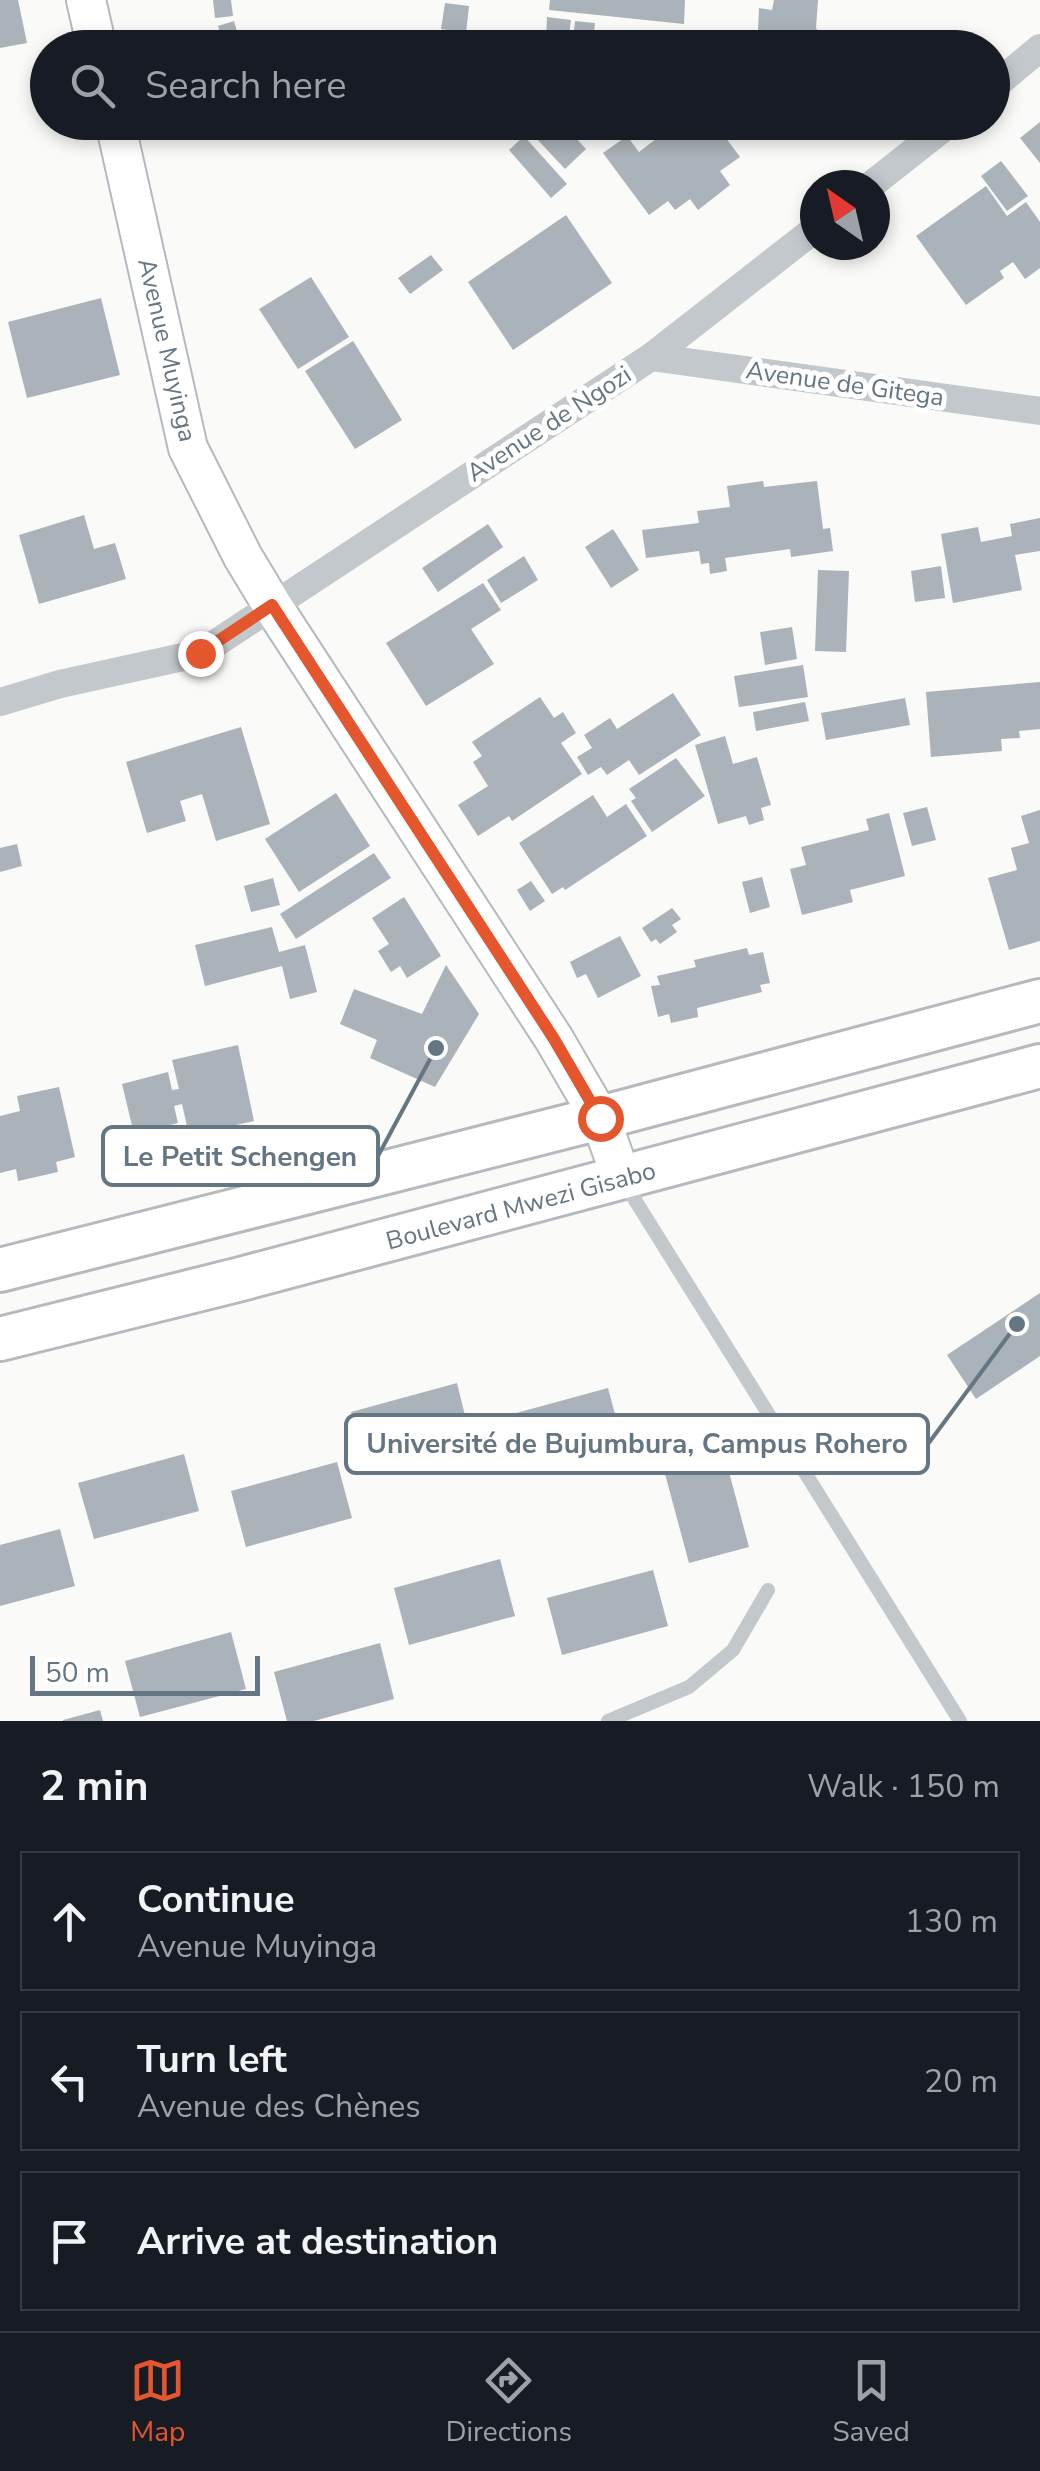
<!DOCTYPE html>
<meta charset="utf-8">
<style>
:root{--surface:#171b24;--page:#242831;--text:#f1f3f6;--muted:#9ea1a6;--line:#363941;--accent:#e4572e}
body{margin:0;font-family:"Nunito Sans",sans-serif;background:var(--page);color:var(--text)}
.compass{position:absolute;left:800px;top:170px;width:90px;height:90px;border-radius:50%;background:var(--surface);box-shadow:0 5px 15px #0003;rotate:326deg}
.scale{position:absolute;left:30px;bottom:25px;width:230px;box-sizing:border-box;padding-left:10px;border:5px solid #657683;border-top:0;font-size:28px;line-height:35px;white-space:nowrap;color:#657683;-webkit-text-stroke:8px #fff;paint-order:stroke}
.stop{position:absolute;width:30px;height:30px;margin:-22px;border:8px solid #e4572e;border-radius:50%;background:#fff}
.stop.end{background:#e4572e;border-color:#fff;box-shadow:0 2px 10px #0008}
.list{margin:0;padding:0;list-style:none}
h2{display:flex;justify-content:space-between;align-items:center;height:130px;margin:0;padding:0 40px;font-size:42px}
h2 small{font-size:32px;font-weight:400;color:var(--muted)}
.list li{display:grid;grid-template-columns:65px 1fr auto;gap:30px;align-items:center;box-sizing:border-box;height:140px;margin:0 20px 20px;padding:0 20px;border:2px solid var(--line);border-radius:0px}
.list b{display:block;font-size:38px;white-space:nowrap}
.list p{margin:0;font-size:32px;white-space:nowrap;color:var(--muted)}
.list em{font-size:32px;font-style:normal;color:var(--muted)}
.icon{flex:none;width:55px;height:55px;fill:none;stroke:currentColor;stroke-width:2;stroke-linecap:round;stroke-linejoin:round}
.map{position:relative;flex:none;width:1040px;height:1721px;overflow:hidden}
.search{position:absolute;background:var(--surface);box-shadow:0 5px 15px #0003;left:30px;right:30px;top:30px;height:110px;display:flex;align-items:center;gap:25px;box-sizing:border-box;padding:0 35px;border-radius:55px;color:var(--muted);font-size:38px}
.sheet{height:610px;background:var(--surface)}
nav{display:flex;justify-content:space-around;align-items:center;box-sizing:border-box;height:140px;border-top:2px solid var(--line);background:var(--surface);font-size:28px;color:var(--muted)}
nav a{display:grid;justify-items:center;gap:5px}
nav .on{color:var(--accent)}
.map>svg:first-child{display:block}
.building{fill:#aab3b9}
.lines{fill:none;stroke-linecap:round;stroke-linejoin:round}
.secondary-casing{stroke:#b3babf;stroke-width:42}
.primary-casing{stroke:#b5babe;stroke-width:48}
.lane{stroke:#c3c8cc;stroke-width:14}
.street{stroke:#c3c8cc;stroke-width:28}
.secondary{stroke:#fff;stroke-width:38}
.primary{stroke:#fff;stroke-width:42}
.route{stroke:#e4572e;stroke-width:12}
.labels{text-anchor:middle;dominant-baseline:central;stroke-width:10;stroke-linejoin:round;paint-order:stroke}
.street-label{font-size:25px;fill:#657683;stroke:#fff}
.leader{fill:none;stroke:#657683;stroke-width:4}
.callout-dot{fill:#657683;stroke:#fff;stroke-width:4}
.callout{fill:#fff;stroke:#657683;stroke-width:4}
.callout-label{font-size:28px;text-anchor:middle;font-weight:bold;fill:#657683}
</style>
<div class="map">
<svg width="1040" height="1721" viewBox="0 0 1040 1721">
<rect width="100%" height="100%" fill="#fafaf8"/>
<g class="building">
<path d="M0 0H18L27 43 0 48Z"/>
<path d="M213 0H231L233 16 215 18Z"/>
<path d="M550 0H685L684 24 549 10Z"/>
<path d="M774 0H818L816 28 824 39 819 43 822 48H767L758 30 759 8 772 10Z"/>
<path d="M445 3 469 6 466 33 441 29Z"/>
<path d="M547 17 571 20 568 43 546 40Z"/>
<path d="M234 21 242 48H225L218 26Z"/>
<path d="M575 21 595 23 593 44 573 41Z"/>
<path d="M229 122H284L285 127 233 140Z"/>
<path d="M521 122H561L586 149 565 169Z"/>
<path d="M678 122H714L740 157 720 171 730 185 698 210 690 199 675 210 668 201 649 215 603 153 627 136 639 152Z"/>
<path d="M1040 122V163L1020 138Z"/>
<path d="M524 136 567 184 551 198 509 150Z"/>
<path d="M1001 161 1028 196 1007 211 981 176Z"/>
<path d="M986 186 1007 216 1026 202 1040 222V268L1025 279 1013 262 1000 271 1004 278 966 305 916 236Z"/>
<path d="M566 215 612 283 513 350 468 282Z"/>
<path d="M431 255 443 270 410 294 398 278Z"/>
<path d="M311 277 349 337 298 369 259 309Z"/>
<path d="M101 298 120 375 27 398 8 322Z"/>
<path d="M353 341 402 420 355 449 305 371Z"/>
<path d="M763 481 764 487 817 481 823 529 830 528 833 551 791 557 790 549 725 558 727 571 710 574 709 563 701 564 699 551 646 558 642 530 699 523 697 511 730 507 727 486Z"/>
<path d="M84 515 94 549 115 543 126 579 39 604 19 535Z"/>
<path d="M1040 518V551L1015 555 1022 590 953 603 941 534 978 527 981 542 1012 536 1010 524Z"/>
<path d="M488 524 503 547 438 592 422 568Z"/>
<path d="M613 529 639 570 611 588 585 547Z"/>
<path d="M524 556 538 580 501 603 487 580Z"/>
<path d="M941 566 945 598 915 602 911 571Z"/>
<path d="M818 570 849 571 846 652 815 651Z"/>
<path d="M483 583 501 610 471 629 494 664 426 706 386 643Z"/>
<path d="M792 627 797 659 765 665 760 632Z"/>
<path d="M803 665 808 697 739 707 734 676Z"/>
<path d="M1040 682V729L1019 731 1020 738 1001 739 1002 751 931 757 926 692Z"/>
<path d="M673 693 701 735 639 775 629 760 607 775 601 767 588 775 577 757 592 748 584 735 610 718 617 729Z"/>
<path d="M540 697 554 718 563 712 576 733 561 743 582 774 512 821 509 816 478 836 458 805 488 786 473 762 482 756 472 742Z"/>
<path d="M905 698 910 725 826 740 821 713Z"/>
<path d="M805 702 809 721 756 731 753 712Z"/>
<path d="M241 727 270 824 216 841 202 794 180 801 186 821 147 833 126 762Z"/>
<path d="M725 736 733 764 757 757 771 805 761 808 764 820 749 825 746 816 718 824 695 745Z"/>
<path d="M676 758 705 796 652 832 631 801 636 798 629 789Z"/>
<path d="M336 793 370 846 299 892 265 839Z"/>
<path d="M593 795 607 817 626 804 647 836 565 890 563 887 552 894 519 843Z"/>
<path d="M927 807 936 840 912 846 903 813Z"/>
<path d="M1040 810V941L1009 950 988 878 1017 870 1011 848 1029 843 1021 816Z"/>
<path d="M889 813 905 876 850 890 853 902 802 915 790 869 806 865 801 847 869 830 866 819Z"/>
<path d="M17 844 22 866 0 872V848Z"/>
<path d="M374 853 391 878 296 939 280 914Z"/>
<path d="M762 877 770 907 750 913 742 882Z"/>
<path d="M273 878 280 905 251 912 244 886Z"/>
<path d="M531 881 545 901 530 911 517 890Z"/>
<path d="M404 897 441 956 407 978 400 966 391 972 378 951 389 944 372 918Z"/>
<path d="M672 908 681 919 672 925 677 932 660 944 656 939 651 942 642 928Z"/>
<path d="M272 927 279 952 305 945 317 992 290 999 282 966 205 986 195 945Z"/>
<path d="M620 936 641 976 598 998 586 974 577 978 570 962Z"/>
<path d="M747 948 749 955 763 952 770 983 760 985 762 992 697 1008 698 1017 671 1023 669 1014 658 1017 651 986 660 985 657 976 696 967 694 960Z"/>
<path d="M446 965 479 1014 435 1087 370 1058 377 1040 340 1024 354 989 422 1014Z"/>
<path d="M238 1045 254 1121 209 1131 213 1149 193 1153 182 1104 174 1106 178 1123 134 1134 122 1084 168 1072 172 1090 179 1089 172 1060Z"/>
<path d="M59 1087 75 1157 56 1162 58 1172 18 1181 16 1169 0 1173V1116L20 1111 17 1096Z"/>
<path d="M1040 1293V1356L976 1399 947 1355Z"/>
<path d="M457 1383 471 1440 366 1468 351 1412Z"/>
<path d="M608 1388 623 1444 518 1473 502 1417Z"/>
<path d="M721 1442 749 1547 689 1563 661 1459Z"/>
<path d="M184 1454 199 1511 94 1539 78 1483Z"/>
<path d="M337 1462 352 1518 246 1547 231 1491Z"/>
<path d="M60 1529 75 1586 0 1606V1545Z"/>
<path d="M500 1559 515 1616 409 1645 394 1588Z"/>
<path d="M653 1570 668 1626 562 1655 547 1598Z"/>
<path d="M231 1632 246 1689 140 1717 125 1661Z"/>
<path d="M380 1643 394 1699 314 1721H287L274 1672Z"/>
<path d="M100 1710 103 1721H63V1720Z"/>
</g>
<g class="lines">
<defs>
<g id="secondary">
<path d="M86 0 97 48"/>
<path d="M115 122 188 448 243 557 272 605 554 1039 600 1118 622 1179"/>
</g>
<g id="primary">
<path d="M0 1270 600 1118 1040 1001"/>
<path d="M0 1339 237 1280 1040 1066"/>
</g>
</defs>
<use href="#secondary" class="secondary-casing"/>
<use href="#primary" class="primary-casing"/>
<g class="lane">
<path d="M625 1184 960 1721"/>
<path d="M608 1721 689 1687 733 1650 768 1590"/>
</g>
<g class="street">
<path d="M992 88 1040 48"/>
<path d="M871 185 951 122"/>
<path d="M651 357 1040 411"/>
<path d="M0 702 60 684 201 653 651 357 815 229"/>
</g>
<use href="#secondary" class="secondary"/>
<use href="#primary" class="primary"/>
</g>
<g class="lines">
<path class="route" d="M200 653 272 605 554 1039 600 1118"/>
</g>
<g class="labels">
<g class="street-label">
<text transform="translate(167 350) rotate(77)">Avenue Muyinga</text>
<text transform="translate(845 384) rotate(8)">Avenue de Gitega</text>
<text transform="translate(549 424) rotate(-33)">Avenue de Ngozi</text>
<text transform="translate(521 1206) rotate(-15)">Boulevard Mwezi Gisabo</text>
</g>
</g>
<path class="leader" d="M436 1048L378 1156M1017 1324L928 1444"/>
<g class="callout-dot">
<circle cx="436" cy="1048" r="10"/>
<circle cx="1017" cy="1324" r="10"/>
</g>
<g class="callout">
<rect x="103" y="1127" width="275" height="58" rx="10"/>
<rect x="346" y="1415" width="582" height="58" rx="10"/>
</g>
<g class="callout-label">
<text x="240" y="1166">Le Petit Schengen</text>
<text x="637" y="1453">Université de Bujumbura, Campus Rohero</text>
</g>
</svg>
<svg class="compass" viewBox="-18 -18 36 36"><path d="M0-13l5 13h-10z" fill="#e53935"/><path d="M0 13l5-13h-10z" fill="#9ea1a6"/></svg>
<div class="scale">50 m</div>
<div class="stop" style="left:600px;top:1118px"></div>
<div class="stop end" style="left:200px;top:653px"></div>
<div class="search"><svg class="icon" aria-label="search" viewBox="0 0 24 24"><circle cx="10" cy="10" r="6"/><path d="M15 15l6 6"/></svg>Search here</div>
</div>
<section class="sheet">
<h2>2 min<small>Walk · 150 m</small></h2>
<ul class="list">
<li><svg class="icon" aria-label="ahead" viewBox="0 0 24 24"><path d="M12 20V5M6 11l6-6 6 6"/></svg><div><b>Continue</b><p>Avenue Muyinga</p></div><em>130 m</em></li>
<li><svg class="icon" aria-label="left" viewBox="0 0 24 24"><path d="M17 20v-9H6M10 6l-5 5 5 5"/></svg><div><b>Turn left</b><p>Avenue des Chènes</p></div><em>20 m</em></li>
<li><svg class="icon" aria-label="arrive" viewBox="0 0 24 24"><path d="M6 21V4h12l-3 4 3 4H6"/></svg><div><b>Arrive at destination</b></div></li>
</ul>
</section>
<nav>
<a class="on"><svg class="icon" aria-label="map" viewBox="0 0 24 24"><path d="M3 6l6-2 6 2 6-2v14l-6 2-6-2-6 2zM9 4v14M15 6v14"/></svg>Map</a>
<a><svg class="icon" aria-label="directions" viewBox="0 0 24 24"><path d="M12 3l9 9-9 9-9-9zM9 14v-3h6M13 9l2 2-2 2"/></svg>Directions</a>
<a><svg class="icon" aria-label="saved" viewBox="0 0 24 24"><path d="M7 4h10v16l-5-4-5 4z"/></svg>Saved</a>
</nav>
